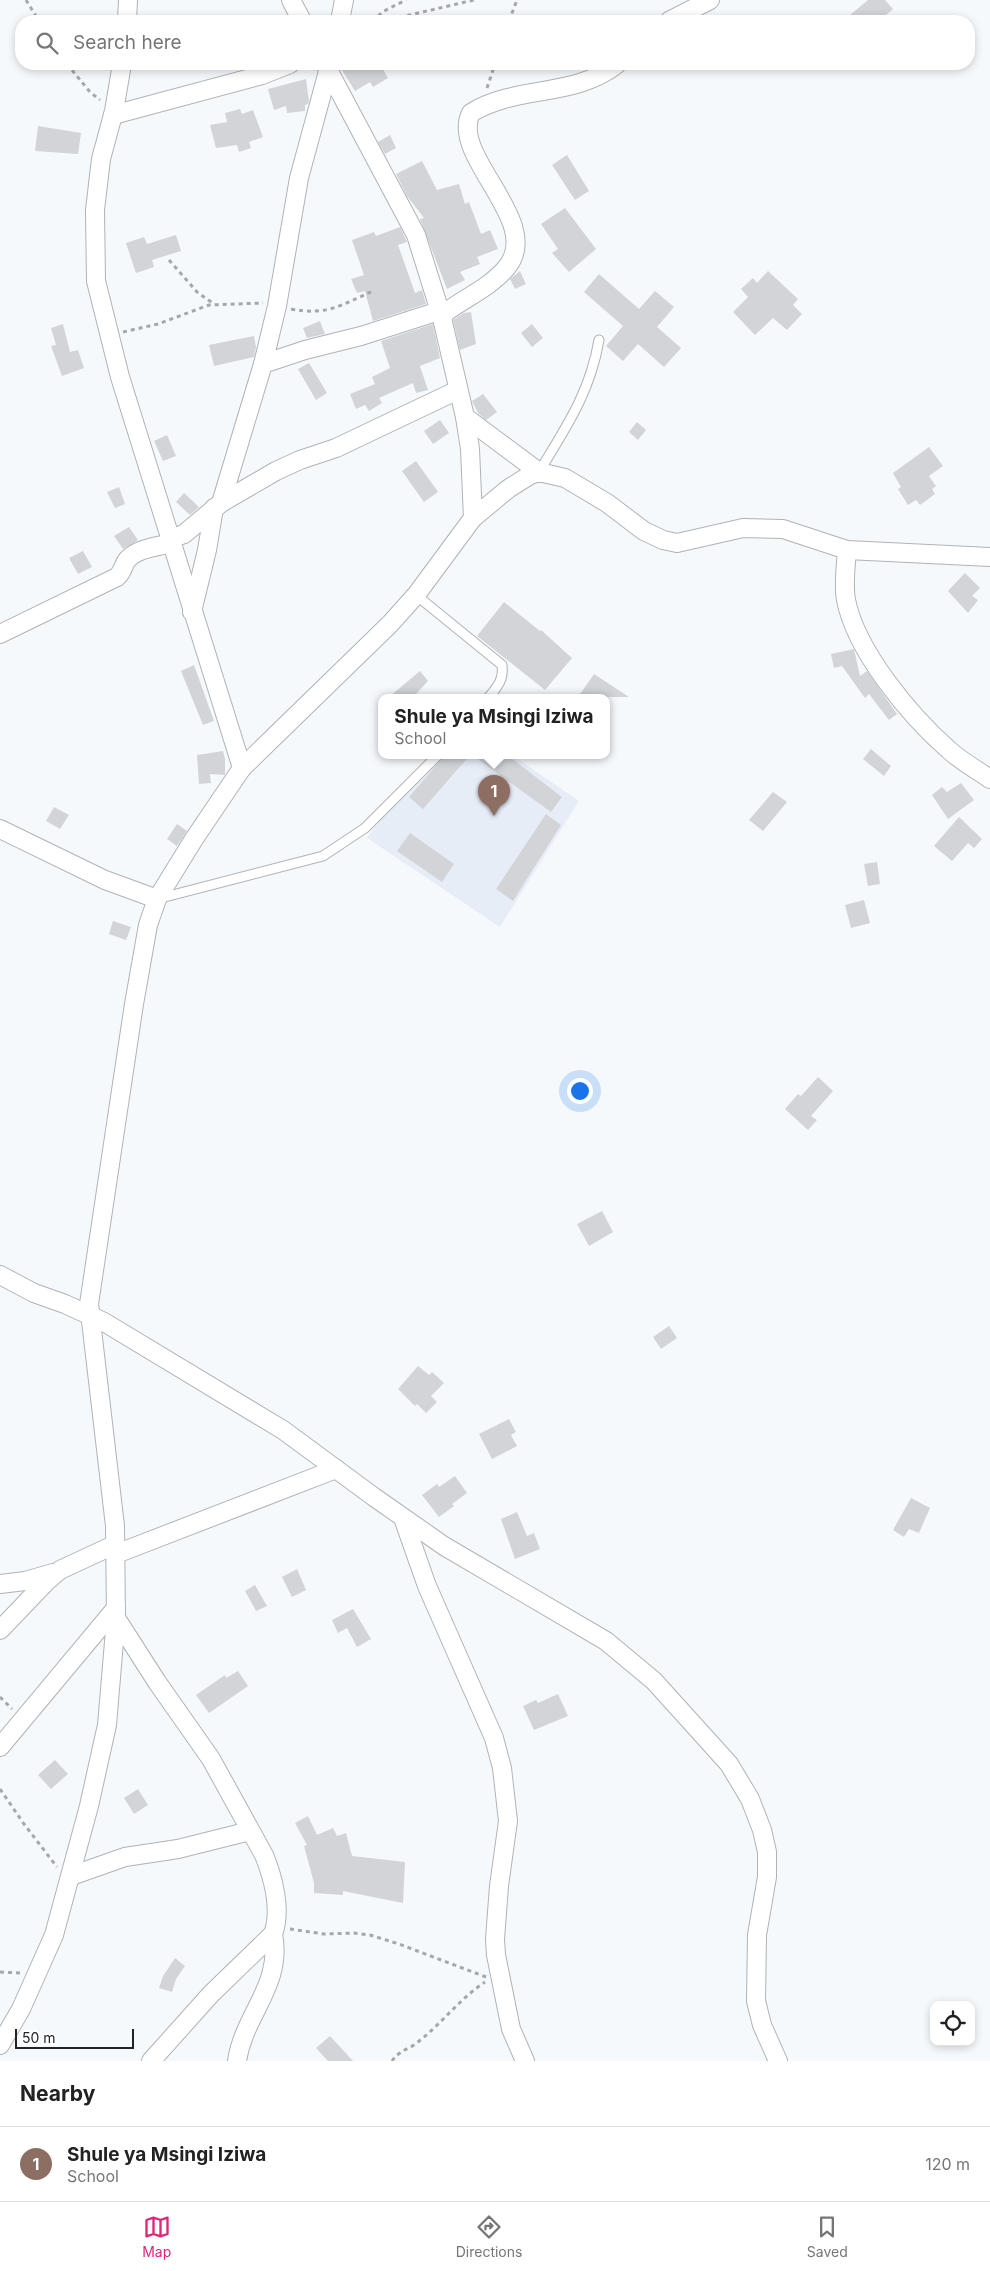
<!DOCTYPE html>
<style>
:root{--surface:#fff;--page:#f6f6f6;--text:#222;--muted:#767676;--line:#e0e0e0;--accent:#db2777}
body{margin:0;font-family:Inter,sans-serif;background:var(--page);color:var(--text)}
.controls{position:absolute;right:15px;bottom:15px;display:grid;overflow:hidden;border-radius:10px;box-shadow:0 2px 8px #0003}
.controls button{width:45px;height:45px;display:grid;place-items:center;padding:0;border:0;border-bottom:1px solid var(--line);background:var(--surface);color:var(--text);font:25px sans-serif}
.scale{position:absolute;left:15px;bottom:12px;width:119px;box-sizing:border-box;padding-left:5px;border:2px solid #222325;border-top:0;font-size:14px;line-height:18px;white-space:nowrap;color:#222325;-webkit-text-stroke:4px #fff;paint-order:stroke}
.you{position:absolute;left:579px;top:1090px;width:18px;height:18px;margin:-12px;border:4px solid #fff;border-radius:50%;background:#1a73e8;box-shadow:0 0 0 8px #1a73e833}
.badge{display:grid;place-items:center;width:32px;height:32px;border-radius:50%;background:var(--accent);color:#fff;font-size:16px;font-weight:700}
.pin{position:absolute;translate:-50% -41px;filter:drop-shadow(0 1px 2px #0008)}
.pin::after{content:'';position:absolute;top:26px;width:18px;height:15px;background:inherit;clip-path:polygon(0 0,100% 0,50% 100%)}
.popup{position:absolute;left:378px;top:694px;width:232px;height:65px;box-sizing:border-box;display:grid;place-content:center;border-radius:10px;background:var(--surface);filter:drop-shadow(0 1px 4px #0005);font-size:16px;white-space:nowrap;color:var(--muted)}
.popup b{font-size:19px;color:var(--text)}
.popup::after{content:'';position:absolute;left:50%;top:100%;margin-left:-10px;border:10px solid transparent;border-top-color:var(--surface)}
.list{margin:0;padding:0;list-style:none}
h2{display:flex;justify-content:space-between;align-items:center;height:65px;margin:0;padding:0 20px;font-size:21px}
h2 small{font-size:16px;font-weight:400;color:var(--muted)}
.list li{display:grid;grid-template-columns:32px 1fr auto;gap:15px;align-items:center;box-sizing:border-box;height:75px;padding:0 20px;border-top:1px solid var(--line)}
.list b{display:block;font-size:19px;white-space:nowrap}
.list p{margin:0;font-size:16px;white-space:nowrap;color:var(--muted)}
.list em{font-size:16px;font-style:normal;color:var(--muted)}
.icon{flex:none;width:28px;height:28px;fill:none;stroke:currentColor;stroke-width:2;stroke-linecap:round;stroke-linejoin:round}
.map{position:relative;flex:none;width:990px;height:2061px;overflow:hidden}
.search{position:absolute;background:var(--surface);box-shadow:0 2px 8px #0003;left:15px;right:15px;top:15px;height:55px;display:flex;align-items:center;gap:12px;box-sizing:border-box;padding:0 18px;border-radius:20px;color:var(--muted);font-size:19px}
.sheet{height:140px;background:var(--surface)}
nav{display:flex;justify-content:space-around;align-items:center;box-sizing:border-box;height:70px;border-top:1px solid var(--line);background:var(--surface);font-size:14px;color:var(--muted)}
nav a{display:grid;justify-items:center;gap:2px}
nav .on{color:var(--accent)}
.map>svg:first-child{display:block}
.built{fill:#e6edf7}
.building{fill:#d2d4d8}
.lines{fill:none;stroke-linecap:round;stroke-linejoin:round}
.lane-casing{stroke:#b0b3b6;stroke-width:11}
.street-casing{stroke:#b0b3b6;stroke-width:20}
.path{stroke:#a5a7aa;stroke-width:3;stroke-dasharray:4 4;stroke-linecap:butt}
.lane{stroke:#fff;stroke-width:9}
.street{stroke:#fff;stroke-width:18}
</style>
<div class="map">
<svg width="990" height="2061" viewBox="0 0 990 2061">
<rect width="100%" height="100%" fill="#f6f9fc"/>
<path class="built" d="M429 755H512L579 801 500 927 367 838Z"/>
<g class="building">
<path d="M868 0H885L893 9 879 21H843Z"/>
<path d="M353 64H380L388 78 373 87 370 82 355 91 342 70Z"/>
<path d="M306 79 309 101 308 104 305 105V111L287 113 286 106 274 110 268 89Z"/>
<path d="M240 109 242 114 253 110 263 137 249 142 251 148 239 152 237 145 216 148 210 125 227 122 225 113Z"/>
<path d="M38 126 81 133 78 154 35 151Z"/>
<path d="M390 135 396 148 385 154 378 142Z"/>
<path d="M567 155 589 191 575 200 552 165Z"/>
<path d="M422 161 437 190 459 184 465 204 469 202 481 234 490 230 498 249 477 257 480 264 460 272 465 280 447 289 420 219 424 218 407 196 396 174Z"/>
<path d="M565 208 596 249 569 272 552 253 558 249 541 224Z"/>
<path d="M400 227 407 242 398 245 415 293 422 290 426 304 373 321 365 291 357 293 351 279 364 275 352 240 374 232 376 236Z"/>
<path d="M176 235 181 251 152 260 154 267 136 273 126 243 144 237 147 244Z"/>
<path d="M520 271 526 284 515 289 510 279Z"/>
<path d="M768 271 798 299 793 305 802 314 787 330 773 318 755 335 733 312 748 297 741 289 753 278 757 283Z"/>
<path d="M599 274 639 309 655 291 674 307 657 327 681 348 664 367 638 344 623 361 606 346 623 326 584 292Z"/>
<path d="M471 312 476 344 460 350 453 320 464 313Z"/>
<path d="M320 321 325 334 307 338 303 328Z"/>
<path d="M63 324 70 352 78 350 84 368 62 376 51 346 56 345 51 328Z"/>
<path d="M433 324 440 358 420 366 428 390 416 393 413 383 379 398 382 403 369 411 365 405 356 409 350 394 375 384 372 377 390 368 381 341Z"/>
<path d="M532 324 543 338 532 347 521 333Z"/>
<path d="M254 336 256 347 254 357 214 366 209 345Z"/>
<path d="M309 363 327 393 316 400 298 369Z"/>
<path d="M483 394 497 412 486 420 478 413 472 401Z"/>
<path d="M440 420 449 433 433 444 424 431Z"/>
<path d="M637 422 646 430 638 440 629 432Z"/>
<path d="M167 435 176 456 163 461 154 441Z"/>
<path d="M929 447 943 466 929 476 936 486 932 489 935 494 920 505 916 500 908 505 898 489 901 487 893 473Z"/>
<path d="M416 461 438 492 424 502 402 471Z"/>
<path d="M119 487 125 504 115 508 107 492Z"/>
<path d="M184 493 199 507 190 515 176 502Z"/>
<path d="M129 527 138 540 123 549 114 536Z"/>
<path d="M83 551 92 567 78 574 69 558Z"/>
<path d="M965 573 980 588 972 596 978 600 968 613 948 591Z"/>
<path d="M504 602 540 631 541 630 572 658 545 690 477 636Z"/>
<path d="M854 649 860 676 867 671 897 714 889 720 869 694 865 698 842 666 834 668 831 654Z"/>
<path d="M194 665 214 721 203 725 181 671Z"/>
<path d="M420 671 428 681 413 697H389Z"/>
<path d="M594 674 629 697H578Z"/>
<path d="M871 749 891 766 884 776 863 759Z"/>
<path d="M223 751 225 759V775L210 774 211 783 199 784 197 755Z"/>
<path d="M445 755H470L423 809 409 797Z"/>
<path d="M472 755H507L562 797 551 812Z"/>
<path d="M961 783 974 800 948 819 932 795 942 787 947 792Z"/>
<path d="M773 792 787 802 763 831 749 820Z"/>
<path d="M54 807 69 815 60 829 46 821Z"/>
<path d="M546 814 561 825 513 901 496 889Z"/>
<path d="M959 817 982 839 974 848 968 843 952 861 934 846Z"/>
<path d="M177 824 187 831 177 846 167 839Z"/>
<path d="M410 833 454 864 442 882 397 851Z"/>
<path d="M877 862 880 884 868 886 864 864Z"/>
<path d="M864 900 870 923 851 928 845 905Z"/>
<path d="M113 921 131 927 126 940 109 934Z"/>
<path d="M818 1077 833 1091 811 1116 817 1120 808 1130 785 1109 798 1094 801 1096Z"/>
<path d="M602 1211 613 1232 589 1246 577 1224Z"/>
<path d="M669 1326 677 1338 661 1349 653 1337Z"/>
<path d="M418 1366 429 1375 432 1372 444 1383 431 1396 437 1402 426 1413 417 1404 415 1406 398 1389Z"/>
<path d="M509 1419 516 1432 511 1435 517 1446 492 1459 479 1434Z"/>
<path d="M455 1476 467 1493 452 1504 454 1506 439 1517 422 1495 437 1484 439 1487Z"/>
<path d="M911 1498 930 1508 919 1533 909 1529 904 1537 893 1530Z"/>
<path d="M517 1512 527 1536 534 1533 540 1549 515 1559 501 1519Z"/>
<path d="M297 1569 306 1590 292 1597 282 1577Z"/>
<path d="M255 1585 267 1606 256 1611 245 1591Z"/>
<path d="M353 1609 371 1639 357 1647 347 1628 338 1633 332 1620Z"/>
<path d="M238 1671 248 1686 209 1713 196 1695 225 1675 226 1678Z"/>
<path d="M558 1694 568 1716 534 1730 523 1706 536 1700 538 1703Z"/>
<path d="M55 1760 68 1774 51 1789 38 1775Z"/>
<path d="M138 1789 148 1805 134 1814 124 1798Z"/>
<path d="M308 1816 317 1835 333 1828 337 1836 346 1833 352 1856 405 1862 403 1903 343 1891V1895L314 1893V1883L304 1846 307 1845 295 1823Z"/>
<path d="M175 1958 185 1966 176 1979 172 1992 159 1988 163 1976Z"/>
<path d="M330 2036 353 2061H328L316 2048Z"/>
</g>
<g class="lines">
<defs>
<g id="lane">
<path d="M539 472C566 427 590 393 599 340"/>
<path d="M416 595 502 665C504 679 498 686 489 697"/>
<path d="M157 899 323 856 365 828 438 755"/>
</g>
<g id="street">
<path d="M291 0 302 21"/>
<path d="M127 21 128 0"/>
<path d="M340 21 344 0"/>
<path d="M669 21 710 0"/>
<path d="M122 64 114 111 101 159 95 210 96 281 120 377 242 768"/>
<path d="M325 64 416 235 442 318 465 417 470 449 473 518"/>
<path d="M113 115 262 75 290 64"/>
<path d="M442 318 446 312C465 298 492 286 507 267 544 221 449 156 471 113 515 85 575 98 617 64"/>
<path d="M263 364 277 306 299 178 330 64"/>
<path d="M465 417 539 472"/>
<path d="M221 503 263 364 305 350 361 336 439 311"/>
<path d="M170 539 184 534 221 503 276 471 300 460 336 448 458 390"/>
<path d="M847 550C846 566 843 584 846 600 856 651 910 716 949 750 961 761 977 770 990 779"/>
<path d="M192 612 207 550 214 508"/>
<path d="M0 634 117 577C123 572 123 565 127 560 137 548 157 547 171 543"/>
<path d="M0 829 105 880 157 899"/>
<path d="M0 1275 34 1293 65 1304 104 1322 283 1430 374 1497 444 1546 606 1641 654 1681 729 1764 750 1799 762 1830 767 1852V1877L757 1935 756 2001 762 2025 778 2061"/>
<path d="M403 1518 427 1586 494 1738 502 1768 508 1821 499 1886 495 1939 496 1955 511 2029 525 2061"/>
<path d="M116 1554 336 1469"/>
<path d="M0 1584 25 1581 53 1573"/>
<path d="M116 1618 157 1682 211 1759 264 1855C273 1877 282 1910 273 1934L211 1994 151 2061"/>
<path d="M0 1630 46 1582 60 1570 116 1544"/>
<path d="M0 1747 116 1608"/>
<path d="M71 1876 125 1857 178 1849 250 1831"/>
<path d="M0 2045 21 2009 54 1935 89 1806 107 1725 116 1618 115 1526 89 1304 134 1004 148 925 157 899 194 839 242 768 390 624 416 595 473 518 508 489 530 475 539 472 565 478 607 503 644 531 663 540 677 543 743 528 783 529 847 550 990 557"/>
<path d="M237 2061C244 2014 283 1985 273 1934"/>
</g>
</defs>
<use href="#lane" class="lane-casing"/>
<use href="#street" class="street-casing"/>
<g class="path">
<path d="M26 0 39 21"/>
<path d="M372 21 384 11 406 0"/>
<path d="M384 21 474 0"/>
<path d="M509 21 517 0"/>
<path d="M67 64 90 92 100 100"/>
<path d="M487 88 495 64"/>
<path d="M169 260 197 292 214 304"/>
<path d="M291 309C327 316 341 305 373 291"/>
<path d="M123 332 158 324 209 305 263 303"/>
<path d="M0 1697 12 1709"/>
<path d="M0 1789 24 1824 57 1867"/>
<path d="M290 1929 324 1934 354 1933 370 1935 399 1944 486 1977"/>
<path d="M0 1972 21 1973"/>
<path d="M392 2061C398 2052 406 2050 414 2045 440 2026 458 2000 485 1982"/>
</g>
<use href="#lane" class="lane"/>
<use href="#street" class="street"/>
</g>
</svg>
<div class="controls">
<button><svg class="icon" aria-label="locate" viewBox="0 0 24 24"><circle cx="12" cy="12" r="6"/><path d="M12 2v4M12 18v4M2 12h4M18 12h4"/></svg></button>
</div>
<div class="scale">50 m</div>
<div class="you"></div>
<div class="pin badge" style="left:494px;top:816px;background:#8d6e63">1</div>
<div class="popup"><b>Shule ya Msingi Iziwa</b>School</div>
<div class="search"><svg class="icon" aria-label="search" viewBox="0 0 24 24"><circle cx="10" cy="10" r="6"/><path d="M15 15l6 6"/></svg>Search here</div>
</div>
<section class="sheet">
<h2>Nearby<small></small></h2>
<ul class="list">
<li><span class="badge" style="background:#8d6e63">1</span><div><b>Shule ya Msingi Iziwa</b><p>School</p></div><em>120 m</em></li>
</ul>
</section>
<nav>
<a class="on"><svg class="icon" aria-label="map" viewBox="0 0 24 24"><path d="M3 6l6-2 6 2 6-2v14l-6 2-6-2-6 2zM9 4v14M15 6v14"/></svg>Map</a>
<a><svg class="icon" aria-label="directions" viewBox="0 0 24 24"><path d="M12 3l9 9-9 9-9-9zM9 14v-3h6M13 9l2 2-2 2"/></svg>Directions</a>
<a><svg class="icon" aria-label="saved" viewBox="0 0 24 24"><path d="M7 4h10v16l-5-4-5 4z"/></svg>Saved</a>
</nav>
